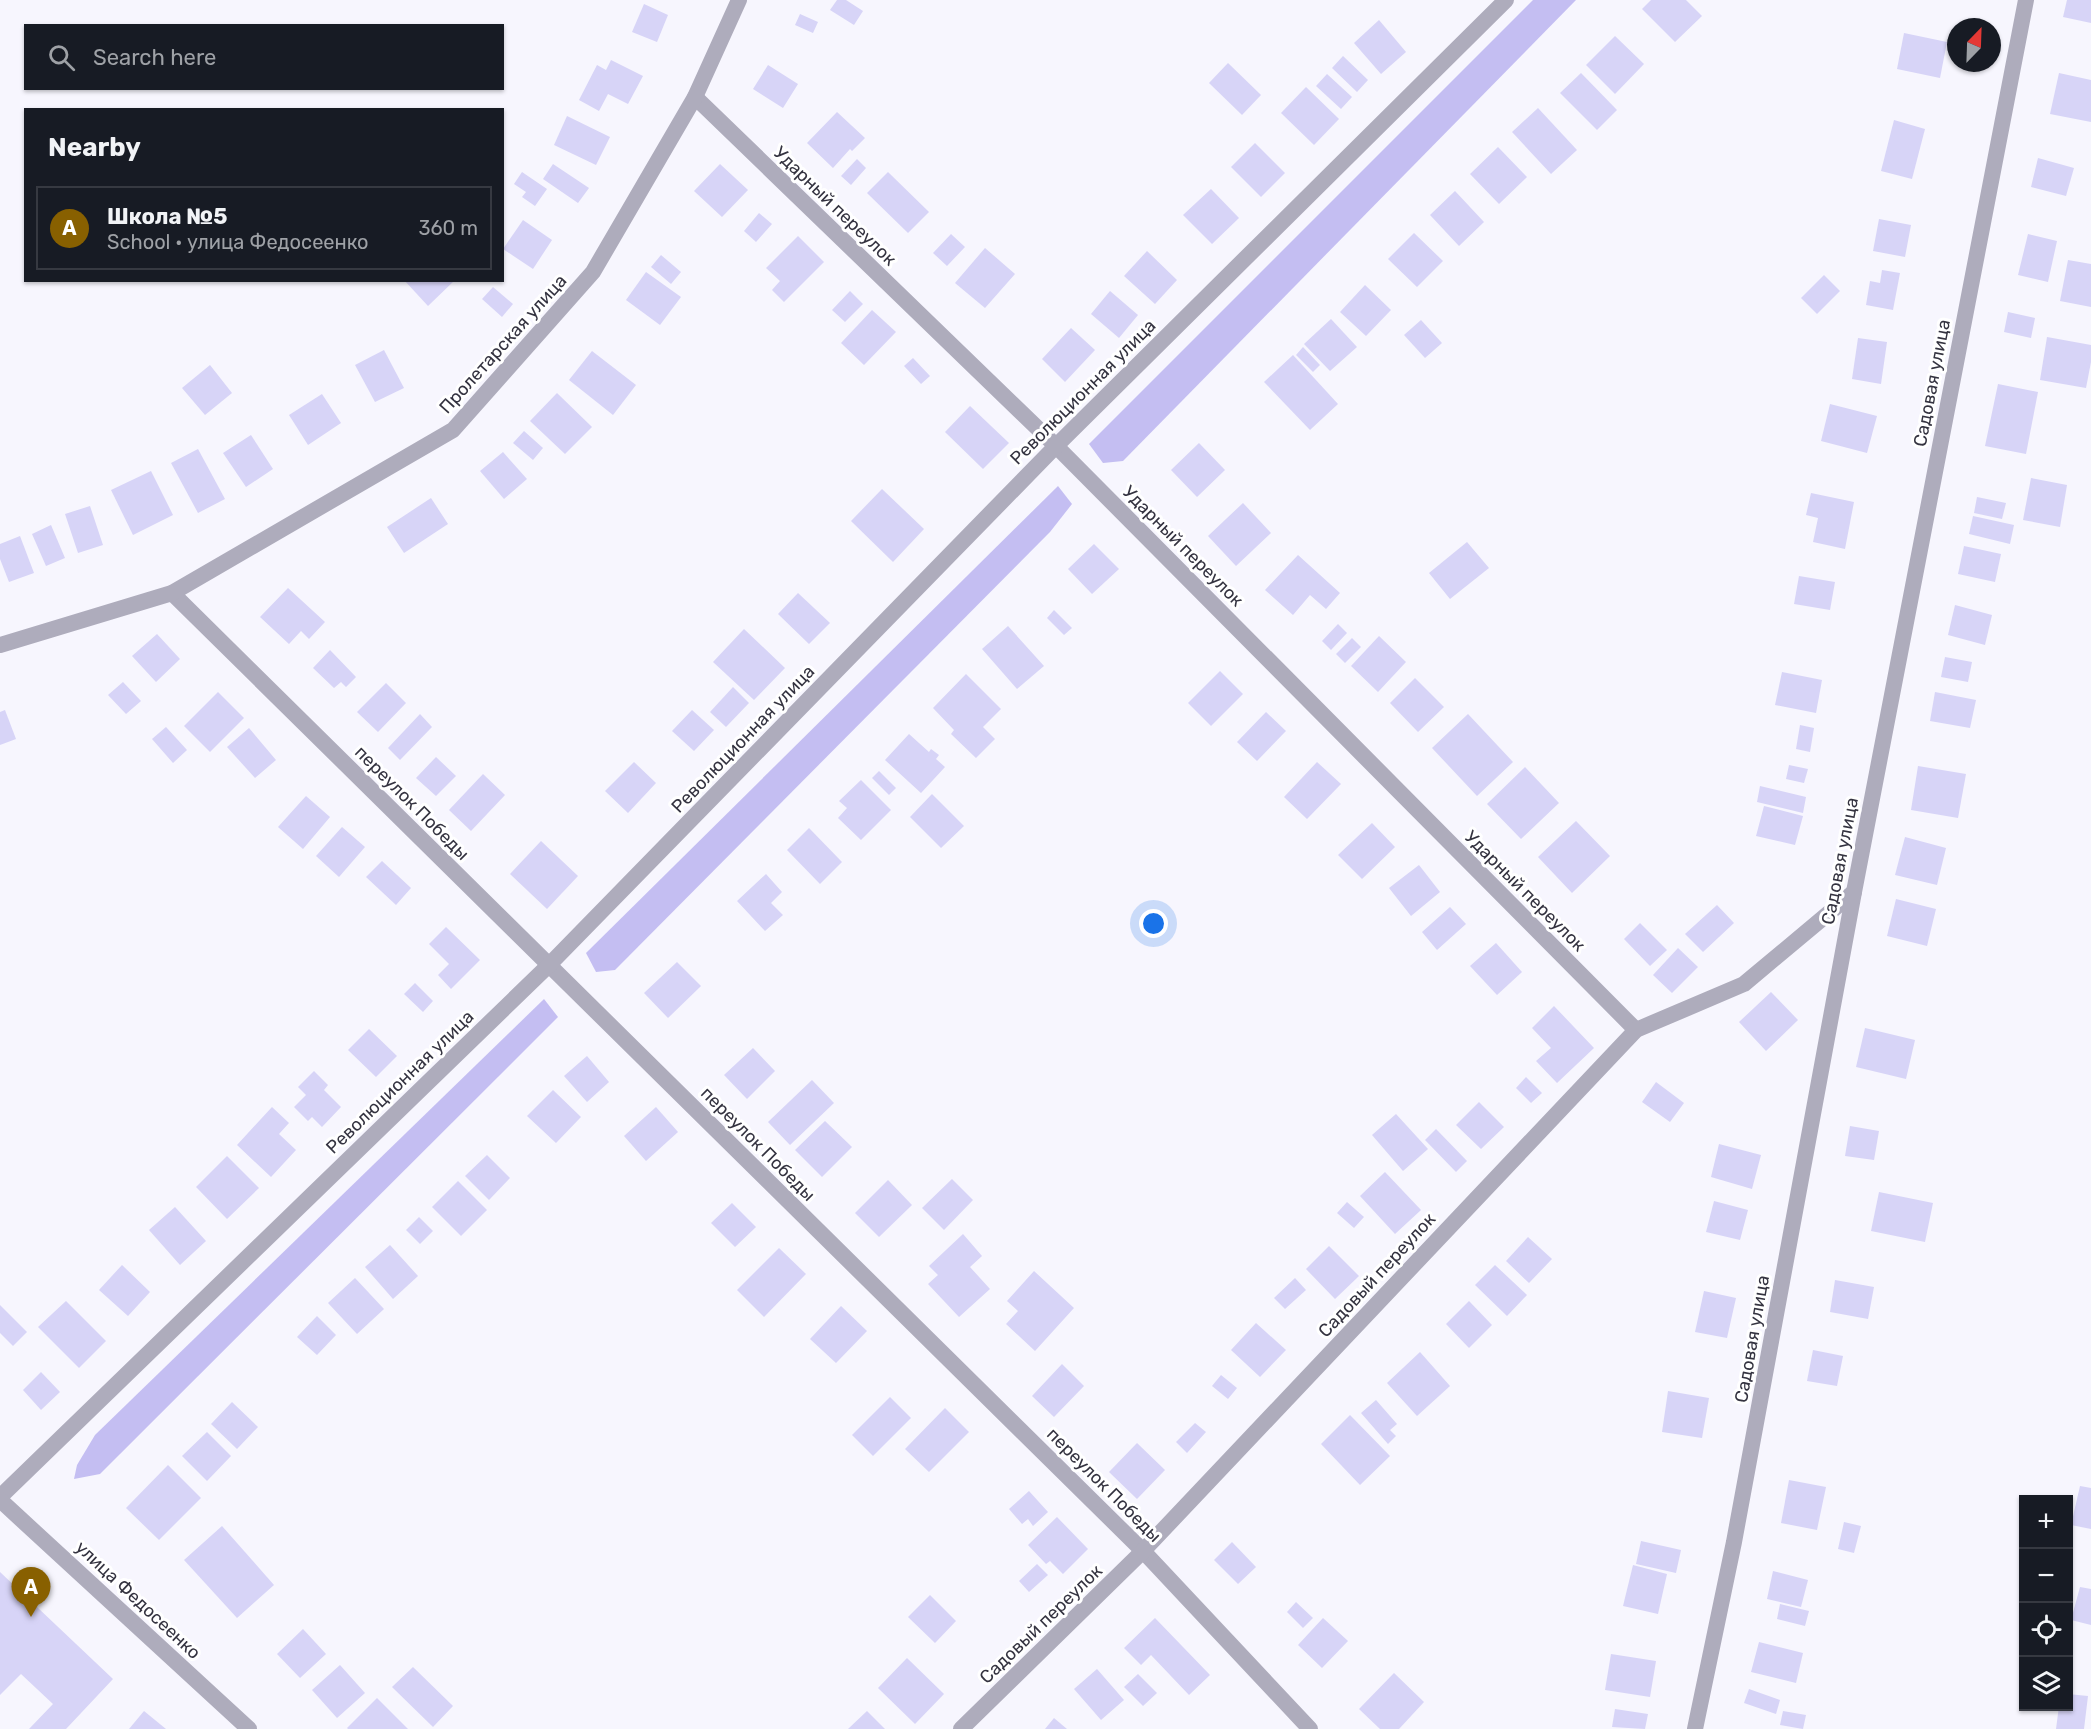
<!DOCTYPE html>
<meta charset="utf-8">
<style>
:root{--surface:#171b24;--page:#242831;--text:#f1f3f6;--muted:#9ea1a6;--line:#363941;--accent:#886000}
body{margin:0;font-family:Rubik,sans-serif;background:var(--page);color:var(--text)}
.controls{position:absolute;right:18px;bottom:18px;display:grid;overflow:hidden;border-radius:0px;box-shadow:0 2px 4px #0004}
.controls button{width:54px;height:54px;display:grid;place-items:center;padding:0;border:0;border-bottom:2px solid var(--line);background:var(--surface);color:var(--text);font:30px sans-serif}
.compass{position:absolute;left:1947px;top:18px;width:54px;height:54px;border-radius:50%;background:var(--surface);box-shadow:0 2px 4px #0004;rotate:23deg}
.you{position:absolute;left:1154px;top:924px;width:21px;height:21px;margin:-15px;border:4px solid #fff;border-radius:50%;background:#1a73e8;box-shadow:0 0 0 9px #1a73e833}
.badge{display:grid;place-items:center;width:39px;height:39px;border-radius:50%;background:var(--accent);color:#fff;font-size:20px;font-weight:700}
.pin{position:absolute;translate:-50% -50px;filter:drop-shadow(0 2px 3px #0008)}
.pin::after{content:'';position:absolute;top:32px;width:21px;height:18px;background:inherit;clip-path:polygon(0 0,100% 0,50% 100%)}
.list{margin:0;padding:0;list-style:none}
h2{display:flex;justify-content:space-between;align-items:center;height:78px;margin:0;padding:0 24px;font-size:26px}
h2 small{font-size:20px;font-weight:400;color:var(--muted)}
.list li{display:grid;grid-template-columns:39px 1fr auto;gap:18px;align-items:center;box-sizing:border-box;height:84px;margin:0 12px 12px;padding:0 12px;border:2px solid var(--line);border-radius:0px}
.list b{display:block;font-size:22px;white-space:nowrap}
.list p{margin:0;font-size:20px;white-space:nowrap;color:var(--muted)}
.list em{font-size:20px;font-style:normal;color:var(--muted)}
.icon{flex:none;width:33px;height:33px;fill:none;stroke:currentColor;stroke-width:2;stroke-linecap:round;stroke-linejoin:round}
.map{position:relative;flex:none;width:2091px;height:1729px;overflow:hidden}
.search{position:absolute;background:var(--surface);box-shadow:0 2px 4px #0004;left:24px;top:24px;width:480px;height:66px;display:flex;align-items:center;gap:15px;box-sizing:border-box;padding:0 21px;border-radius:0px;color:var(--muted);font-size:22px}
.panel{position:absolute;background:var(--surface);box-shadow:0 2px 4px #0004;left:24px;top:108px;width:480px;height:174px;border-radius:0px}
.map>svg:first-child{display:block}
.green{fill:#c4bef2}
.building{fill:#d7d4f7}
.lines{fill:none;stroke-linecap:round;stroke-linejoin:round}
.minor{stroke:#aeacbc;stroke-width:16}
.labels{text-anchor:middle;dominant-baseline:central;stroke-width:6;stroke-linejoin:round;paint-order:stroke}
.street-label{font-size:18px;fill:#343340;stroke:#fff}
</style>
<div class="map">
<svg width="2091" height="1729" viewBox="0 0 2091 1729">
<rect width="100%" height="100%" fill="#f7f6fe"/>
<g class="green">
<path d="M1533 0H1576L1123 461 1103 463 1089 444Z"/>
<path d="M1058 486 1072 504 1050 532 615 970 596 972 586 953Z"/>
<path d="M544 999 558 1017 100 1474 74 1479 77 1465 95 1435Z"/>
</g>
<g class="building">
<path d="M837 0H846L863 11 854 25 830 10Z"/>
<path d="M1651 0H1686L1702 16 1675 42 1642 9Z"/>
<path d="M2067 0H2091V23L2063 17Z"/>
<path d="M644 4 668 15 657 42 632 32Z"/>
<path d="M800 14 818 22 813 33 795 25Z"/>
<path d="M1379 20 1406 52 1381 74 1354 43Z"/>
<path d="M1904 33 1947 42 1940 78 1897 69Z"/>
<path d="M1615 36 1644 64 1615 94 1586 65Z"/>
<path d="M1343 56 1368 80 1357 92 1332 68Z"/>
<path d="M611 60 643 76 628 104 608 94 599 111 579 100 597 65 606 70Z"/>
<path d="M1228 63 1261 95 1242 115 1209 83Z"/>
<path d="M768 65 798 84 783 108 753 89Z"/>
<path d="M1581 73 1617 110 1597 130 1560 93Z"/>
<path d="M2059 73 2091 80V122L2050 114Z"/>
<path d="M1327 74 1352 97 1341 109 1316 86Z"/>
<path d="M1306 87 1339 119 1314 145 1281 113Z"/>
<path d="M1538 108 1577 150 1551 174 1512 132Z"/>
<path d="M837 112 865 138 852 151 850 149 833 168 807 143Z"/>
<path d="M567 116 610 137 596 165 554 145Z"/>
<path d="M1894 120 1925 129 1912 179 1881 171Z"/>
<path d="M1255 143 1285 173 1261 197 1231 167Z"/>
<path d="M1498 147 1527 177 1499 204 1470 174Z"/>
<path d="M2038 158 2074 168 2066 196 2031 187Z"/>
<path d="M857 159 866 168 851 185 841 176Z"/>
<path d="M553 164 589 188 578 203 543 179Z"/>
<path d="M720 164 748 190 722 217 694 191Z"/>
<path d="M522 172 547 189 535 206 522 197 526 192 514 184Z"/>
<path d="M888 172 929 212 908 233 867 193Z"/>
<path d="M1211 189 1239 218 1212 244 1183 215Z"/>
<path d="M1455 191 1484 222 1459 246 1430 215Z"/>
<path d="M759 213 772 224 756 242 744 231Z"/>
<path d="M1879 219 1911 225 1905 257 1873 251Z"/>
<path d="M523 220 552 240 533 269 503 249Z"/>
<path d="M1414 233 1443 261 1417 287 1388 259Z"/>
<path d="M951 234 965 247 947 266 933 253Z"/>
<path d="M2028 234 2057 241 2048 282 2018 275Z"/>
<path d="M798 236 824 262 784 302 772 290 780 281 766 268Z"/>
<path d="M985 248 1015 274 985 308 955 283Z"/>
<path d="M1147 251 1177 280 1155 304 1124 276Z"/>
<path d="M661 255 681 272 671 284 651 267Z"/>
<path d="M2068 260 2091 264V307L2060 301Z"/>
<path d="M1882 270 1900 273 1893 310 1866 305 1870 281 1880 283Z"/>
<path d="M646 272 681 297 660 325 626 300Z"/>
<path d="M1824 275 1840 291 1817 314 1801 298Z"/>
<path d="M404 280H455L428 306Z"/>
<path d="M1365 285 1391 310 1366 336 1340 312Z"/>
<path d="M493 287 513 304 502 317 482 299Z"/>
<path d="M850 291 863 304 845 322 832 310Z"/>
<path d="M1110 291 1138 315 1119 338 1091 314Z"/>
<path d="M872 310 896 332 864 365 841 343Z"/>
<path d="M2008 312 2035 318 2031 338 2004 332Z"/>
<path d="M1331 319 1357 347 1330 371 1304 344Z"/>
<path d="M1421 320 1442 343 1425 358 1404 335Z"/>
<path d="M1071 328 1095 350 1065 382 1042 359Z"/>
<path d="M2047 337 2091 345V362L2086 388 2040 380Z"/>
<path d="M1858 338 1887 342 1881 384 1852 379Z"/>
<path d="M1303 347 1320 365 1313 372 1296 355Z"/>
<path d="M384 350 404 388 375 402 355 365Z"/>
<path d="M592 351 636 385 613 415 569 380Z"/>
<path d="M1293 355 1338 404 1310 430 1264 382Z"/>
<path d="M913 358 930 376 921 384 904 366Z"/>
<path d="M210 365 232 393 205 415 182 388Z"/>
<path d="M1998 384 2038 392 2026 454 1985 446Z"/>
<path d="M557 393 592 427 565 454 530 421Z"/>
<path d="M322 394 341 423 308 445 289 415Z"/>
<path d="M1830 404 1877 416 1867 453 1821 441Z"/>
<path d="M970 406 1009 443 983 469 945 432Z"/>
<path d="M524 431 543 448 533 460 513 443Z"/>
<path d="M251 435 273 469 246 487 223 453Z"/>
<path d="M1199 443 1225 470 1197 497 1171 470Z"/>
<path d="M198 449 225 499 198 513 171 463Z"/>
<path d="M503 452 527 479 504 499 480 471Z"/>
<path d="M151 471 173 515 133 535 111 490Z"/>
<path d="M2031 478 2067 485 2060 527 2023 520Z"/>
<path d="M882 489 924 529 893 562 851 521Z"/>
<path d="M1811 493 1854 502 1845 549 1813 542 1818 518 1806 515Z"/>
<path d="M1977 497 2006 503 2002 519 1974 513Z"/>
<path d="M431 498 448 524 404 553 387 527Z"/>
<path d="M1243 503 1271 533 1236 566 1208 536Z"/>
<path d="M90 506 103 545 78 553 65 514Z"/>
<path d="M1973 516 2014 525 2010 544 1969 534Z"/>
<path d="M51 525 65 558 46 566 32 534Z"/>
<path d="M20 536 34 573 9 582 0 559V544Z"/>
<path d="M1467 542 1489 568 1450 599 1429 573Z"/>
<path d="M1094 544 1119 569 1092 594 1068 569Z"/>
<path d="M1964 546 2001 554 1995 582 1958 574Z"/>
<path d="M1298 555 1340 593 1326 609 1310 595 1293 615 1265 590Z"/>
<path d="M1799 576 1835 582 1830 610 1794 604Z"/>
<path d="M288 588 325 622 309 639 301 631 289 644 260 617Z"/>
<path d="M798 593 830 623 809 644 778 614Z"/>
<path d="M1955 605 1992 615 1985 645 1948 635Z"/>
<path d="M1054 610 1072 628 1064 635 1047 618Z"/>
<path d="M1338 624 1347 633 1331 650 1322 641Z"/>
<path d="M1008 626 1044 666 1017 689 982 649Z"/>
<path d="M744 629 785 668 754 700 713 662Z"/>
<path d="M157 634 180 659 156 682 132 656Z"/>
<path d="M1379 636 1406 662 1378 692 1351 666Z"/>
<path d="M1352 638 1361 647 1345 663 1336 654Z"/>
<path d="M330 650 356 677 346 687 341 682 334 688 313 668Z"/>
<path d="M1945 657 1972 662 1968 682 1941 677Z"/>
<path d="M1220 671 1243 694 1211 726 1188 703Z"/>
<path d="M1782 672 1822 680 1816 713 1775 705Z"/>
<path d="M966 674 1001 709 983 727 995 739 976 758 951 734 954 730 933 708Z"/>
<path d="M1415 678 1444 707 1418 732 1390 703Z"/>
<path d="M123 682 141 701 126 714 108 695Z"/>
<path d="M386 683 406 703 378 732 357 712Z"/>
<path d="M733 687 749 703 726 727 710 712Z"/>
<path d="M218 692 244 718 210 752 184 726Z"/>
<path d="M1935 692 1976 700 1970 728 1930 721Z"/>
<path d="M5 710 16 739 0 745V712Z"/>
<path d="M692 710 714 730 694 751 672 731Z"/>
<path d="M1266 712 1286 731 1257 761 1237 742Z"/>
<path d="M420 714 432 727 400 760 388 748Z"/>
<path d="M1468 714 1513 762 1477 796 1432 748Z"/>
<path d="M1800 725 1814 728 1810 752 1796 749Z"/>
<path d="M166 727 187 750 173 763 152 739Z"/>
<path d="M249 728 276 760 255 778 227 747Z"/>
<path d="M909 734 929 752 931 749 939 755 936 759 945 767 921 793 885 760Z"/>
<path d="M436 757 456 776 436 796 416 778Z"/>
<path d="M634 762 656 783 628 813 605 791Z"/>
<path d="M1317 762 1341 784 1307 819 1284 797Z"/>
<path d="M1789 765 1808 769 1804 783 1786 779Z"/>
<path d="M1918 766 1966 774 1958 818 1911 810Z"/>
<path d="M1525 767 1559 803 1521 839 1487 804Z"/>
<path d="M879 771 896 788 889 795 872 778Z"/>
<path d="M483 774 505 795 471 831 449 810Z"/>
<path d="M861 780 891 810 861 840 838 818 847 808 839 801Z"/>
<path d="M1760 786 1806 797 1803 813 1757 802Z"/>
<path d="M932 794 964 826 941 848 910 817Z"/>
<path d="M306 796 330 817 303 849 278 827Z"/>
<path d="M1764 806 1803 816 1795 845 1756 836Z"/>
<path d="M1576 821 1610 856 1572 893 1538 857Z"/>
<path d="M1372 823 1395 847 1362 879 1338 855Z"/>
<path d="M342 827 365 847 339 877 316 856Z"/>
<path d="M809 828 842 862 820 884 787 850Z"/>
<path d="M1905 837 1946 848 1937 885 1895 875Z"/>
<path d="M541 841 578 876 547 909 510 874Z"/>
<path d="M382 861 411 888 396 905 366 877Z"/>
<path d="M1419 865 1440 892 1411 916 1389 888Z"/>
<path d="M766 874 782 892 771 903 783 915 765 931 737 901Z"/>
<path d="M1896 899 1936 909 1927 946 1887 936Z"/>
<path d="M1717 905 1734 923 1703 952 1685 934Z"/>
<path d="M1450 907 1466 924 1437 950 1422 932Z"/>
<path d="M1640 923 1667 950 1650 966 1624 939Z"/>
<path d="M446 927 480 960 451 989 438 975 449 964 429 944Z"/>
<path d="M1496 943 1522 972 1497 995 1470 966Z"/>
<path d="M1678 948 1698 967 1672 993 1653 975Z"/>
<path d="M677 962 701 986 668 1018 644 993Z"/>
<path d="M415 983 433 1001 423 1012 404 994Z"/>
<path d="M1771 992 1798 1020 1766 1051 1739 1022Z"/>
<path d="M1554 1006 1594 1048 1557 1083 1536 1061 1551 1048 1532 1028Z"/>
<path d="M1865 1028 1915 1040 1906 1079 1856 1067Z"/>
<path d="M369 1029 397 1056 376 1077 348 1050Z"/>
<path d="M753 1048 775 1071 747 1099 724 1075Z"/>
<path d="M587 1056 609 1082 587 1102 564 1076Z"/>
<path d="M314 1071 328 1085 324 1090 341 1107 322 1127 312 1117 308 1121 294 1107 306 1095 298 1087Z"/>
<path d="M1526 1077 1542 1093 1531 1103 1516 1088Z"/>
<path d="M812 1080 834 1103 790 1145 768 1122Z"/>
<path d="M1656 1082 1684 1103 1670 1122 1642 1102Z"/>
<path d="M553 1090 581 1117 556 1143 527 1116Z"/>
<path d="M1479 1102 1504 1127 1481 1149 1456 1125Z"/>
<path d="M272 1107 289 1123 279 1134 296 1150 271 1177 237 1145Z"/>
<path d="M656 1107 678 1132 646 1161 624 1136Z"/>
<path d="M1396 1114 1428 1149 1403 1171 1372 1135Z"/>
<path d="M825 1121 852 1147 822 1177 795 1150Z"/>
<path d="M1850 1126 1879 1131 1874 1160 1845 1156Z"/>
<path d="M1436 1129 1467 1161 1456 1172 1425 1140Z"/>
<path d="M1719 1144 1761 1155 1752 1189 1711 1177Z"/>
<path d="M487 1155 510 1178 489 1200 465 1176Z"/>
<path d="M227 1156 259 1188 227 1219 196 1187Z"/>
<path d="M1385 1172 1421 1210 1395 1234 1360 1196Z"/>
<path d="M952 1179 973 1200 944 1230 922 1208Z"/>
<path d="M888 1180 912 1205 879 1237 855 1213Z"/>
<path d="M458 1181 487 1210 461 1236 432 1207Z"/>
<path d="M1879 1192 1933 1203 1925 1242 1871 1231Z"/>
<path d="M1714 1201 1748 1210 1740 1240 1706 1232Z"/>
<path d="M1347 1202 1364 1217 1354 1228 1337 1213Z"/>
<path d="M732 1203 756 1227 735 1247 711 1223Z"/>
<path d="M175 1207 206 1241 180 1265 149 1230Z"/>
<path d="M419 1217 433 1231 420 1244 406 1230Z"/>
<path d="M963 1234 982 1256 970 1267 990 1289 959 1317 928 1284 938 1275 929 1266Z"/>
<path d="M1528 1237 1552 1259 1529 1283 1506 1261Z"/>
<path d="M390 1245 418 1276 393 1299 365 1267Z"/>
<path d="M1329 1246 1359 1276 1335 1299 1306 1269Z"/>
<path d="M779 1248 806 1274 764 1317 737 1290Z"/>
<path d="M122 1265 150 1292 128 1316 99 1290Z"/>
<path d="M1495 1265 1527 1295 1507 1316 1475 1285Z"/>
<path d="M1034 1271 1074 1308 1035 1351 1006 1324 1018 1311 1007 1301Z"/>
<path d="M355 1278 384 1309 357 1334 328 1303Z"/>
<path d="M1295 1278 1306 1290 1285 1309 1274 1298Z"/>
<path d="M1835 1280 1874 1287 1868 1319 1830 1312Z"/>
<path d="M1704 1291 1736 1298 1727 1338 1695 1332Z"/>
<path d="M66 1301 106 1341 79 1368 38 1327Z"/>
<path d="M1469 1301 1492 1325 1469 1348 1446 1324Z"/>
<path d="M0 1305 27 1332 13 1346 0 1333Z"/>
<path d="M841 1306 867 1331 836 1363 810 1339Z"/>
<path d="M317 1316 336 1335 317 1355 297 1337Z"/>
<path d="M1256 1323 1286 1350 1260 1377 1231 1350Z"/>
<path d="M1813 1350 1843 1356 1837 1386 1807 1381Z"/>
<path d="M1420 1352 1450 1386 1417 1416 1387 1383Z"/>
<path d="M1062 1364 1084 1386 1054 1417 1032 1396Z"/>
<path d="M41 1372 60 1392 41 1410 23 1390Z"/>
<path d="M1221 1375 1237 1388 1228 1399 1212 1386Z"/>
<path d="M1668 1391 1709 1398 1702 1438 1662 1432Z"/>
<path d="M890 1397 911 1418 873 1456 852 1435Z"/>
<path d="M1376 1400 1397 1424 1390 1430 1396 1436 1388 1444 1361 1413Z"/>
<path d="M232 1402 258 1427 237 1449 211 1424Z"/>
<path d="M945 1408 969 1432 929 1472 905 1449Z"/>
<path d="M1350 1415 1390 1456 1360 1485 1321 1444Z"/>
<path d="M1195 1423 1206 1432 1187 1453 1176 1442Z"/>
<path d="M207 1432 231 1456 207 1481 182 1456Z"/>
<path d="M1137 1443 1165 1470 1137 1499 1109 1472Z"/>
<path d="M168 1465 201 1498 159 1540 126 1508Z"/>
<path d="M1789 1480 1826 1487 1817 1530 1781 1523Z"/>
<path d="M2080 1486 2091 1488V1529L2071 1525Z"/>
<path d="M1029 1491 1048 1512 1033 1526 1028 1519 1022 1524 1009 1509Z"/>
<path d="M1057 1517 1088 1549 1063 1574 1050 1561 1046 1564 1028 1545Z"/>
<path d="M1844 1522 1861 1526 1854 1553 1838 1549Z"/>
<path d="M222 1526 274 1585 237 1618 184 1560Z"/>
<path d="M1641 1541 1681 1550 1676 1573 1636 1564Z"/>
<path d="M1232 1542 1256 1567 1238 1584 1214 1560Z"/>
<path d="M1037 1564 1048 1575 1029 1592 1019 1581Z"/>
<path d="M1633 1565 1667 1574 1658 1614 1623 1606Z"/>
<path d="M1773 1571 1808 1580 1801 1607 1767 1599Z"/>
<path d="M0 1572 113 1679 66 1729H29L53 1704 21 1674 0 1695Z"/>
<path d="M2080 1587 2091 1589V1625L2071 1620Z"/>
<path d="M930 1595 956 1621 935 1643 908 1617Z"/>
<path d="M1296 1602 1313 1618 1303 1628 1287 1612Z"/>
<path d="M1780 1604 1809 1611 1805 1626 1777 1619Z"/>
<path d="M1155 1618 1210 1675 1189 1695 1151 1655 1141 1665 1124 1648Z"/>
<path d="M1323 1618 1348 1641 1322 1668 1298 1645Z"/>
<path d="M303 1629 326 1654 300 1678 277 1654Z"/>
<path d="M1759 1642 1803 1653 1796 1683 1751 1672Z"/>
<path d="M1611 1654 1656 1661 1650 1697 1605 1690Z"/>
<path d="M907 1658 944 1694 915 1724 878 1688Z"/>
<path d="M340 1665 365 1693 337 1718 312 1690Z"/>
<path d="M413 1667 453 1706 433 1727 392 1687Z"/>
<path d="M1097 1669 1124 1700 1101 1720 1074 1689Z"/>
<path d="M1394 1673 1424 1702 1399 1729H1380L1359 1709Z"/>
<path d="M1138 1674 1157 1693 1143 1706 1124 1687Z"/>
<path d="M1749 1689 1780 1700 1776 1714 1744 1703Z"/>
<path d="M2068 1694 2088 1696 2084 1729H2056L2059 1706H2068Z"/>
<path d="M377 1698 408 1729H348L347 1728Z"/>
<path d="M1615 1709 1648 1714 1645 1729 1612 1727Z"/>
<path d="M144 1711 166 1729H129Z"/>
<path d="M867 1711 885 1729H848Z"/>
<path d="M1783 1711 1806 1715 1803 1729 1780 1725Z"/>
<path d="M1054 1718 1067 1729H1045Z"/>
</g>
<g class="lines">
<g class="minor">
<path d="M695 97 1056 446 1636 1030"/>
<path d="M172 593 1143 1551 1310 1729"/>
<path d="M0 645 172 593 453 430 593 272 695 97 739 0"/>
<path d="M0 1497 549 965 1056 446 1506 0"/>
<path d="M0 1500 249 1729"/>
<path d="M961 1729 1143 1551 1636 1030 1744 984 1854 892"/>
<path d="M1695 1729 1734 1542 1854 892 2026 0"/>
</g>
</g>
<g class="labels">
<g class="street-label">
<text transform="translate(835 206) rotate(44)">Ударный переулок</text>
<text transform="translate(503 344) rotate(-48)">Пролетарская улица</text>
<text transform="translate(1932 383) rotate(-79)">Садовая улица</text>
<text transform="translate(1083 392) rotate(-45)">Революционная улица</text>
<text transform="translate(1183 546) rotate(45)">Ударный переулок</text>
<text transform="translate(743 739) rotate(-46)">Революционная улица</text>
<text transform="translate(412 803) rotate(45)">переулок Победы</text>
<text transform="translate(1840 861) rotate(-79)">Садовая улица</text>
<text transform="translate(1525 891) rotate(45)">Ударный переулок</text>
<text transform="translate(400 1082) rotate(-44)">Революционная улица</text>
<text transform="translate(758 1144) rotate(45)">переулок Победы</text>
<text transform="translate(1377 1275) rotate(-47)">Садовый переулок</text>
<text transform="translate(1752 1339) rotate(-80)">Садовая улица</text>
<text transform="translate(1104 1485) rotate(45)">переулок Победы</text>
<text transform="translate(138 1600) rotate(43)">улица Федосеенко</text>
<text transform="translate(1041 1624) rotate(-44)">Садовый переулок</text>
</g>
</g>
</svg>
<div class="controls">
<button>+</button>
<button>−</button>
<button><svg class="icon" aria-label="locate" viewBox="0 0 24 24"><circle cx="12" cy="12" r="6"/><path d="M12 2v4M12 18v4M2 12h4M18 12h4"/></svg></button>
<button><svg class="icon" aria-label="layers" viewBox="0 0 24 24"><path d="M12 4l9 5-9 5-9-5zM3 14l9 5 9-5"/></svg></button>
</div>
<svg class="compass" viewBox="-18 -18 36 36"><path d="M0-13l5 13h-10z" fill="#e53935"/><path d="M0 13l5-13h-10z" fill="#9ea1a6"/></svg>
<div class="you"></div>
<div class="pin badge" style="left:31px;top:1617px">A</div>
<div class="search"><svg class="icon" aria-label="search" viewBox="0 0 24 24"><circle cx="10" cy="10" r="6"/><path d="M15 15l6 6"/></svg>Search here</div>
<section class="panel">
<h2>Nearby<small></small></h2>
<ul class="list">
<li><span class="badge">A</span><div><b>Школа №5</b><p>School · улица Федосеенко</p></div><em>360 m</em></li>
</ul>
</section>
</div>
